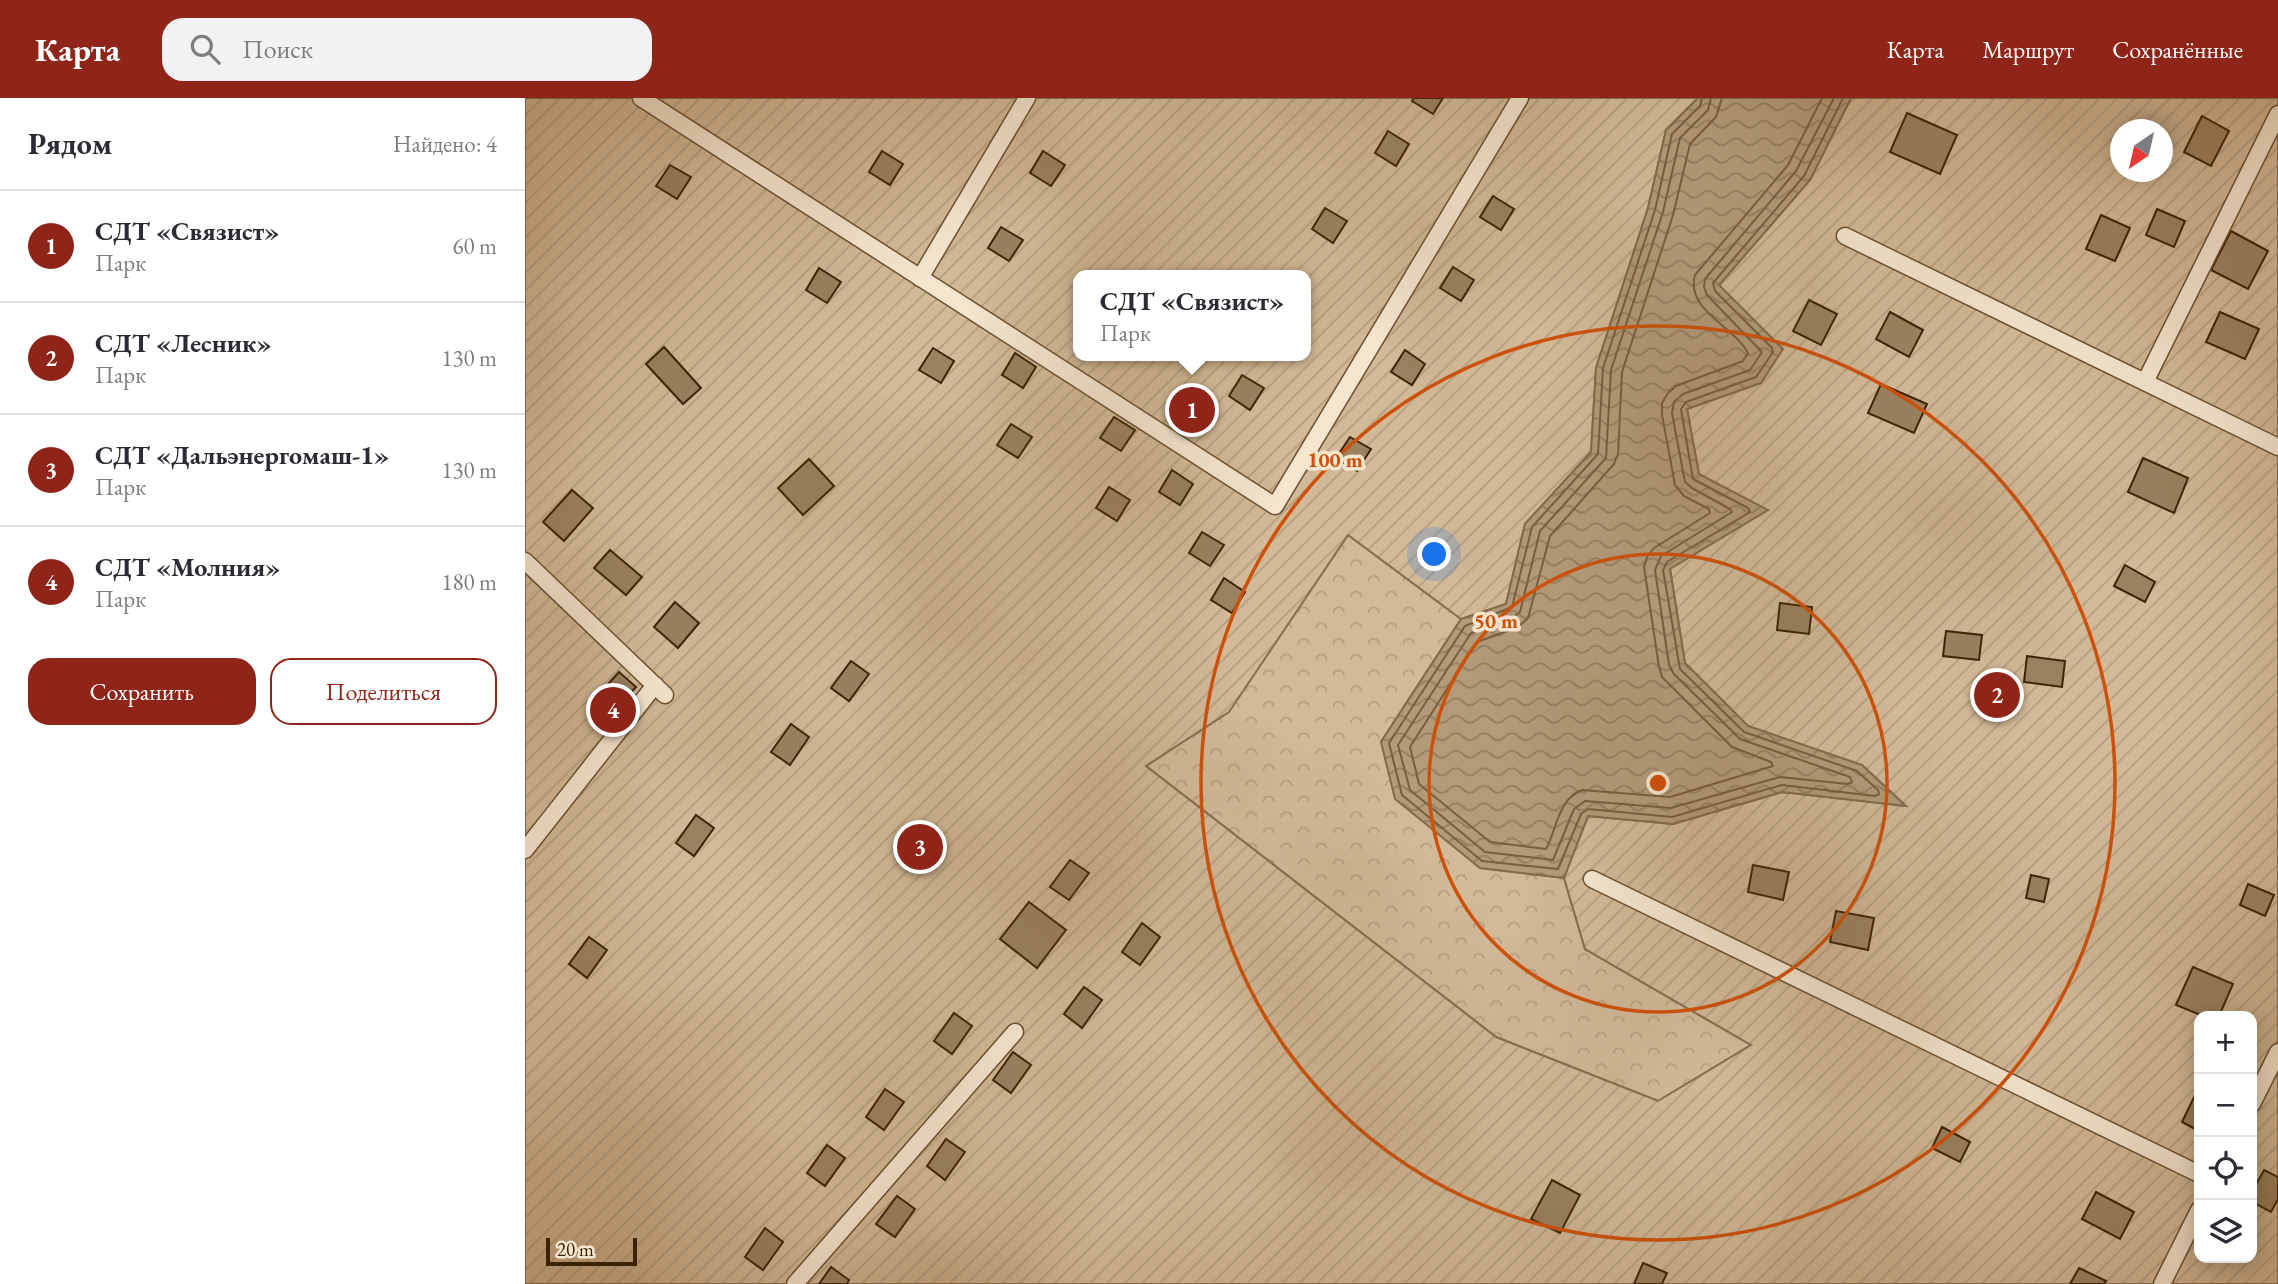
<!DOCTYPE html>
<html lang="ru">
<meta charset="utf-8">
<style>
:root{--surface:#fff;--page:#f2f2f3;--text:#2b2b33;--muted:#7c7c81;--line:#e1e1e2;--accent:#8f2418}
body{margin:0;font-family:"EB Garamond",serif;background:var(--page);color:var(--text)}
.controls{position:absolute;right:21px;bottom:21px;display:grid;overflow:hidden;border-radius:14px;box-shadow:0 4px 18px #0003}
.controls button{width:63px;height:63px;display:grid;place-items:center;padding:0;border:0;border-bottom:2px solid var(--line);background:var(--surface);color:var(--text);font:35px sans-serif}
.compass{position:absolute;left:1585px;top:21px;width:63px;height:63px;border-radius:50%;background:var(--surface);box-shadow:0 4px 18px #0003;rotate:214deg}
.scale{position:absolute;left:21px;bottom:18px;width:91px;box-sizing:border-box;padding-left:7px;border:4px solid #3c2303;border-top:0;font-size:19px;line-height:24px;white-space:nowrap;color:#3c2303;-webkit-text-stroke:5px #f6e6d0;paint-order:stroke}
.you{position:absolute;left:910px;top:457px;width:24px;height:24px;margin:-18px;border:5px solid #fff;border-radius:50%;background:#1a73e8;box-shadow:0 0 0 10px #1a73e833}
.badge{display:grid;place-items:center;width:46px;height:46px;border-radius:50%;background:var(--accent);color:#fff;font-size:23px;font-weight:700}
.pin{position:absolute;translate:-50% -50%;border:4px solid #fff;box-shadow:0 2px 7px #0006}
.popup{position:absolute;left:548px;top:172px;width:238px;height:91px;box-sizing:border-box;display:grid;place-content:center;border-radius:14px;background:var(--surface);filter:drop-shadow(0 2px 5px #0005);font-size:23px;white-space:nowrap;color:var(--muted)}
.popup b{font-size:26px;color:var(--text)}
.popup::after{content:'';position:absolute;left:50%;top:100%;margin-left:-14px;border:14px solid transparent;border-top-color:var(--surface)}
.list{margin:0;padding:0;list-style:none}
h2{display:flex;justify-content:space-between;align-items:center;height:91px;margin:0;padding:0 28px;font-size:30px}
h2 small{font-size:23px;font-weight:400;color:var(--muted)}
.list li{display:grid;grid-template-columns:46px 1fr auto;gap:21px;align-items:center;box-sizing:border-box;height:112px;padding:0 28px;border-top:2px solid var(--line)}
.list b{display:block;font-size:26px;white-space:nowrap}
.list p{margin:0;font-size:23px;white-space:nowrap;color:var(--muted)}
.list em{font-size:23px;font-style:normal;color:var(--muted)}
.actions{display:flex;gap:14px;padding:21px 28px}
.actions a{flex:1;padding:16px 0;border:2px solid var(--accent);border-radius:21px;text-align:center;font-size:24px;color:var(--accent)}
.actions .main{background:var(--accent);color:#fff}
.icon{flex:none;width:38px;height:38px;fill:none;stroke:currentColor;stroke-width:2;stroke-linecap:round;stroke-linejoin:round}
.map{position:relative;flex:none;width:1753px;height:1186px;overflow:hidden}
header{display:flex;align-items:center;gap:42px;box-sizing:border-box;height:98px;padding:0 35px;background:var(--accent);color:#fff}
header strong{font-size:33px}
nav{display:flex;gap:38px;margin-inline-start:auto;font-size:24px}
.search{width:490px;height:63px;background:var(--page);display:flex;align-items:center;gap:18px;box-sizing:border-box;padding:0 24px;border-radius:21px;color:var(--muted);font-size:26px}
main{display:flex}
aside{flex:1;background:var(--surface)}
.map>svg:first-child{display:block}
.forest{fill:url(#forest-crowns);stroke:#876e4e;stroke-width:2}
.garden{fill:url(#garden-furrows);stroke:#876e4e;stroke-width:2;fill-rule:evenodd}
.water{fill:url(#water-waves);stroke:#836a4a;stroke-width:2}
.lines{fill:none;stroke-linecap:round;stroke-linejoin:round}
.shore{stroke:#785e3e;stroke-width:2}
.building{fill:#9a8160;stroke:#3c2303;stroke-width:2}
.service-casing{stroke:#695030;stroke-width:19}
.service{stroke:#f6e6d0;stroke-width:16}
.ring{fill:none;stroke:#ce510b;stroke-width:3.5}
.centre{fill:#ce510b;stroke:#f6e6d0;stroke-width:3.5}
.ring-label{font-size:21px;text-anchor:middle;font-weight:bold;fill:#ce510b;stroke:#f6e6d0;stroke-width:7;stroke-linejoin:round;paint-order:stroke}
</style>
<header>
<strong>Карта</strong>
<div class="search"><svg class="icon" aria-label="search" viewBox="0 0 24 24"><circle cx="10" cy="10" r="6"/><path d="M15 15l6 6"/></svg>Поиск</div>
<nav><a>Карта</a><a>Маршрут</a><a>Сохранённые</a></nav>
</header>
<main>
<aside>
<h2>Рядом<small>Найдено: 4</small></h2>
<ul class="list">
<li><span class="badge">1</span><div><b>СДТ «Связист»</b><p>Парк</p></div><em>60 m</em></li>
<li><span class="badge">2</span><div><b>СДТ «Лесник»</b><p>Парк</p></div><em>130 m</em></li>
<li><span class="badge">3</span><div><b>СДТ «Дальэнергомаш-1»</b><p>Парк</p></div><em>130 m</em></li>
<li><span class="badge">4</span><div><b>СДТ «Молния»</b><p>Парк</p></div><em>180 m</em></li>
</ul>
<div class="actions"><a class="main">Сохранить</a><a>Поделиться</a></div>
</aside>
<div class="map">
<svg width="1753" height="1186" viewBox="0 0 1753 1186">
<defs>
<pattern id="forest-crowns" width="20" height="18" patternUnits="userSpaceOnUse" patternTransform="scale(1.75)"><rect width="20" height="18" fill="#d2b998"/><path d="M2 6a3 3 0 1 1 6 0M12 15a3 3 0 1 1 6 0" fill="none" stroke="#b59f81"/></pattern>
<pattern id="garden-furrows" width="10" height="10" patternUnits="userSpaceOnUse" patternTransform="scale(1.75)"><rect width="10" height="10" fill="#d2b998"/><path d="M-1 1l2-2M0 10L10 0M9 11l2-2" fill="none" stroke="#b59f81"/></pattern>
<pattern id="water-waves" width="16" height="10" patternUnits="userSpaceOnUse" patternTransform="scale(1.75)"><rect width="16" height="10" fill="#b39a79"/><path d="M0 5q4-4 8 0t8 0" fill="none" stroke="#937d61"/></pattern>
</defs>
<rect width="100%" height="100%" fill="#f1d8b6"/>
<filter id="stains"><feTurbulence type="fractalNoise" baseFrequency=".00286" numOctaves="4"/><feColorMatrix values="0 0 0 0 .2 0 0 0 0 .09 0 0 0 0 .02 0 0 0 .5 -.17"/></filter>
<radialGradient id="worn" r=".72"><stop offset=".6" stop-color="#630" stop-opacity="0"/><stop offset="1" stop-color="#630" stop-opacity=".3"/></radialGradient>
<path class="forest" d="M823 437 936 521 856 644 955 770 1039 780 1060 851 1226 947 1133 1003 971 939 621 668 704 613Z"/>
<path class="garden" d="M0 0H1173L1141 32 1123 110 1071 270 1066 354 1000 426 981 506 936 521 823 437 704 614 621 668 971 939 1133 1003 1226 947 1060 851 1039 780 1063 718 1148 726 1257 694 1380 708 1336 667 1223 628 1160 565 1145 471 1174 377 1162 311 1236 285 1194 187 1285 82 1326 0H1753V1186H0ZM1596 32H1638V74H1596ZM553 177H781V258H553ZM1674 918H1727V1160H1674Z"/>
<path class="water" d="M1173 0H1326L1285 82 1194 187 1258 251 1236 285 1162 311 1174 376 1243 412 1145 471 1160 565 1223 628 1337 667 1381 708 1257 694 1148 726 1063 718 1039 780 955 770 870 701 856 644 936 521 981 506 1000 426 1066 354 1071 270 1123 110 1141 32Z"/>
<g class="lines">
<g class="shore">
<path d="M1177 0 1175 8 1147 36 1130 112 1078 270 1073 356 1007 429 987 509 940 528 864 645 877 697 957 763 1033 771 1056 716 1063 711 1147 719 1257 687 1350 698 1354 696 1353 692 1332 673 1219 634 1155 571 1138 472 1142 464 1225 414 1223 410 1168 381 1156 311 1161 304 1231 279 1248 254 1247 250 1190 193 1188 185 1279 78 1318 0"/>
<path d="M1186 0 1183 12 1155 40 1138 114 1086 272 1081 360 1015 433 995 514 986 521 946 535 873 647 885 692 960 754 1028 762 1049 711 1060 703 1146 710 1255 679 1323 686 1327 684 1325 679 1215 641 1149 576 1144 567 1130 472 1136 458 1207 414 1205 411 1167 390 1160 384 1147 315 1149 304 1158 296 1225 272 1237 254 1182 197 1179 189 1180 181 1271 73 1309 0"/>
<path d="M1197 0 1191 19 1165 46 1148 117 1097 274 1093 356 1089 366 1025 438 1003 520 993 529 952 544 885 649 894 686 965 744 1021 751C1032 731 1033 701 1057 692L1145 699 1248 668 1246 664 1207 649 1137 579 1134 569 1119 469 1122 459 1129 450 1185 415 1184 411 1159 398 1150 387 1137 317V305L1143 295 1151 288 1218 263 1223 255C1210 229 1160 212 1170 177L1263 67 1297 0"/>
</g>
</g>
<g class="building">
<path d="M889 0H918L908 16 887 3Z"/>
<path d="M1382 15 1432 37 1415 76 1365 54Z"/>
<path d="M1677 18 1704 33 1686 68 1659 54Z"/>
<path d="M863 33 884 46 871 68 850 55Z"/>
<path d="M357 53 378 66 365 87 344 74Z"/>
<path d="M518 53 540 67 526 88 505 75Z"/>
<path d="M145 67 166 79 152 101 131 88Z"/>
<path d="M968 98 989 111 976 132 955 119Z"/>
<path d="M800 110 822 123 808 145 787 131Z"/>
<path d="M1632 111 1660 123 1649 149 1621 137Z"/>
<path d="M1576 117 1605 130 1590 163 1561 151Z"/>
<path d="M476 129 498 142 484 163 463 150Z"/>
<path d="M1706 133 1743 153 1723 191 1686 172Z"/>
<path d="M928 169 949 182 936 203 915 190Z"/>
<path d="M294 170 316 184 302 205 281 192Z"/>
<path d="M1284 202 1312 216 1296 247 1268 233Z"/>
<path d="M1365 214 1398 232 1384 259 1351 241Z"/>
<path d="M1695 214 1734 231 1720 261 1681 244Z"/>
<path d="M139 249 176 290 158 306 121 266Z"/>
<path d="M408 250 429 263 416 285 394 272Z"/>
<path d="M880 252 900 266 887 287 866 274Z"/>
<path d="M490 255 511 269 498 290 477 277Z"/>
<path d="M717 277 739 290 725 312 704 298Z"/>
<path d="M1356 286 1402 306 1389 335 1343 315Z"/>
<path d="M589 319 610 332 596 353 575 340Z"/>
<path d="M486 326 507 339 493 360 472 347Z"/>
<path d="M825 339 846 351 832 373 811 360Z"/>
<path d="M1618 360 1663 380 1649 415 1603 394Z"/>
<path d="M284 361 309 388 278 417 253 390Z"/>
<path d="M647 372 668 386 655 407 634 394Z"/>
<path d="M584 389 605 402 592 423 571 410Z"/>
<path d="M47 392 68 410 39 443 18 424Z"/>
<path d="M677 434 699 447 685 468 664 455Z"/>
<path d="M85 452 117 479 101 497 69 470Z"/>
<path d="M1600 467 1630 484 1620 504 1589 488Z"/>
<path d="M699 480 720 494 707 515 686 502Z"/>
<path d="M150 504 174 525 153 550 129 529Z"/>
<path d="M1255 505 1287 509 1284 536 1252 532Z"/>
<path d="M1421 533 1457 537 1454 562 1418 558Z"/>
<path d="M1502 558 1540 563 1537 589 1499 584Z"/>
<path d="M326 563 344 576 324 603 306 590Z"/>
<path d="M94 574 111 589 91 611 74 596Z"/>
<path d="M266 626 284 639 265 667 246 654Z"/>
<path d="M171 717 189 730 169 758 151 745Z"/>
<path d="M545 762 564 775 544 802 525 789Z"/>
<path d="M1228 767 1264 774 1258 802 1223 794Z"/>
<path d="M1506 777 1524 781 1519 804 1501 800Z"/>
<path d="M1723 786 1749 797 1740 818 1715 807Z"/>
<path d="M504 804 541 832 512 870 475 841Z"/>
<path d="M1311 813 1349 820 1343 852 1305 844Z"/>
<path d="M617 825 635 839 615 867 597 854Z"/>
<path d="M64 839 82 852 62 880 44 866Z"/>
<path d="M1668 869 1708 886 1694 918H1678L1651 907Z"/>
<path d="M559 889 577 902 557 930 539 916Z"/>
<path d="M429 915 447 928 427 956 409 943Z"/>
<path d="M488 954 506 967 486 995 468 982Z"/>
<path d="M1674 989V1033L1657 1024Z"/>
<path d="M360 991 379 1004 359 1032 341 1019Z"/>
<path d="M1417 1029 1445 1044 1435 1064 1407 1050Z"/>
<path d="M421 1041 440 1054 420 1082 402 1068Z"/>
<path d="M302 1047 320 1060 300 1088 282 1075Z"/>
<path d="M1739 1072 1753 1079V1101L1746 1114 1727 1104V1094Z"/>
<path d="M1027 1082 1055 1097 1035 1135 1006 1121Z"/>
<path d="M1571 1094 1609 1114 1595 1141 1557 1121Z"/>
<path d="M372 1098 390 1111 370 1139 351 1126Z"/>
<path d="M240 1130 258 1144 238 1172 220 1159Z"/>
<path d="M1118 1165 1142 1175 1137 1186H1109Z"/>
<path d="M306 1169 324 1182 322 1186H294Z"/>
<path d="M1554 1170 1581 1183 1579 1186H1545Z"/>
</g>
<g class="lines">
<defs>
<g id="service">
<path d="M116 0 750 408 995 0"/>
<path d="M1320 138 1753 349"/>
<path d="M395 180 502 0"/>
<path d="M1620 284 1753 16"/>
<path d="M0 463 140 597"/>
<path d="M0 752 130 587"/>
<path d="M1067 781 1674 1076"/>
<path d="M1727 1006 1753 954"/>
<path d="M270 1186 490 934"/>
<path d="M1637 1186 1674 1112"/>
</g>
</defs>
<use href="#service" class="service-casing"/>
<use href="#service" class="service"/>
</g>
<g class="ring">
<circle cx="1133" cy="685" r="229"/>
<circle cx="1133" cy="685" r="457"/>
</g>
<circle cx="1133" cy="685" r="10" class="centre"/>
<g class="ring-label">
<text x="810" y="369">100 m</text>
<text x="971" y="530">50 m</text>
</g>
<rect width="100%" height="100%" filter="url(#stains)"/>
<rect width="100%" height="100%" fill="url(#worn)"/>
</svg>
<div class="controls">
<button>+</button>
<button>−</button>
<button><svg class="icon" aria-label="locate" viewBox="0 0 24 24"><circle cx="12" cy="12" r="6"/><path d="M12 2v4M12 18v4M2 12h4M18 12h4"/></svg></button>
<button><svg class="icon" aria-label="layers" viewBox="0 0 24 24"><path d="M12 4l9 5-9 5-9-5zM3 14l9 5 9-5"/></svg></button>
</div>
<svg class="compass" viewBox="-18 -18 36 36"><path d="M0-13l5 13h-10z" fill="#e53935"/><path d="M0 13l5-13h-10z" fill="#7c7c81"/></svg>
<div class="scale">20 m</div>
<div class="you"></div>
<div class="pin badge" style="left:667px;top:312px">1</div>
<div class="popup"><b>СДТ «Связист»</b>Парк</div>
<div class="pin badge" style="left:1472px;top:597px">2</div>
<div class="pin badge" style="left:395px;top:749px">3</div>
<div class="pin badge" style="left:88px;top:612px">4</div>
</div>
</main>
